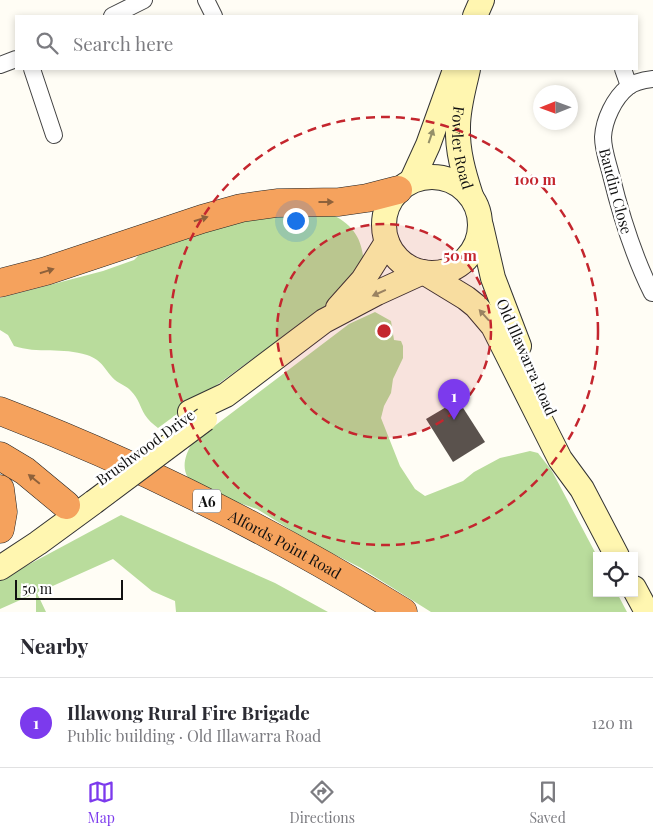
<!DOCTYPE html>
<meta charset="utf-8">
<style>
:root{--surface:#fff;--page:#f2f2f3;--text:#2b2b33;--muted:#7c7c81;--line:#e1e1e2;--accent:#7c3aed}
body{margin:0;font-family:"Playfair Display",serif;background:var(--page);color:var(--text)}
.controls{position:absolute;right:15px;bottom:15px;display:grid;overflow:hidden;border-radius:0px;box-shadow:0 2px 8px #0003}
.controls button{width:45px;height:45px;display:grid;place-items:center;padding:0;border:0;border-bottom:1px solid var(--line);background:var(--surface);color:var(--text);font:25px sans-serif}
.compass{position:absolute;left:533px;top:85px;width:45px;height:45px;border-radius:50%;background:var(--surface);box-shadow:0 2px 8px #0003;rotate:269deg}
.scale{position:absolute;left:15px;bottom:12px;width:108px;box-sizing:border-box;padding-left:5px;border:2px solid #111;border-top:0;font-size:14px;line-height:18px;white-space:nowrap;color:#111;-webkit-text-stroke:4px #fff;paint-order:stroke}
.you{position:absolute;left:295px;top:220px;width:18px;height:18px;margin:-12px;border:4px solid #fff;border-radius:50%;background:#1a73e8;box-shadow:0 0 0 8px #1a73e833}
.badge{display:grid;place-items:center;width:32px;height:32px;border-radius:50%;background:var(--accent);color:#fff;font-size:16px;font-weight:700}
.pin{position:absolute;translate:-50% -41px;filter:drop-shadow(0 1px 2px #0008)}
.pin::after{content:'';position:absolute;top:26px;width:18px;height:15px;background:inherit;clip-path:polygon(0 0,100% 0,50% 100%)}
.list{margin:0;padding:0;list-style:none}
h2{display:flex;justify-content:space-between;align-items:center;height:65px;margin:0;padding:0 20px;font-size:21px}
h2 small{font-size:16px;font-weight:400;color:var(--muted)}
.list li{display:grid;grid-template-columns:32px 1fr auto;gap:15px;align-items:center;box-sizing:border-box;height:90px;padding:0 20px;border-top:1px solid var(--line)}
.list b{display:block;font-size:19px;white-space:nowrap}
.list p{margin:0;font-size:16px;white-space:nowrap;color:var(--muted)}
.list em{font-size:16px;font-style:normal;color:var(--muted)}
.icon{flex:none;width:28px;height:28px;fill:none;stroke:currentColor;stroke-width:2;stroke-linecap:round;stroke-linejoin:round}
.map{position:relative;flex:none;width:653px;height:612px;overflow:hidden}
.search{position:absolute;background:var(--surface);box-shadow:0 2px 8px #0003;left:15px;right:15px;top:15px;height:55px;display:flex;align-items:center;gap:12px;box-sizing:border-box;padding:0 18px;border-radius:0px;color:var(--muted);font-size:19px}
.sheet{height:155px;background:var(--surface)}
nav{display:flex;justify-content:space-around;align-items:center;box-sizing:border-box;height:70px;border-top:1px solid var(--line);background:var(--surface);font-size:14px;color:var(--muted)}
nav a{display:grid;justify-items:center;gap:2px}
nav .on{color:var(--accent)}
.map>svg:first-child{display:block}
.forest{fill:#b9dc9c}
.building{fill:#5a524d}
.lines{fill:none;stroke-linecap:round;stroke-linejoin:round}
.street-casing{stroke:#444;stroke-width:18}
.secondary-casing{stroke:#333;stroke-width:26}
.highway-casing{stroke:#222;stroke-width:29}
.street{stroke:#fff;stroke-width:16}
.secondary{stroke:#fff6b0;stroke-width:24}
.highway{stroke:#f5a25d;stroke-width:28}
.secondary-bridge-casing{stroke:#333;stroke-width:26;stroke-linecap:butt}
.secondary-bridge{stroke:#fff6b0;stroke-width:24}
.oneway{fill:#948f68}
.oneway2{fill:#8e613b}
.ring{fill:none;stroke:#c4262e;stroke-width:2.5;stroke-dasharray:9 6}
.labels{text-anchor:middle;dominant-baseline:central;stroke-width:5;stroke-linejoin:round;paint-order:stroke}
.shield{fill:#fff;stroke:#585858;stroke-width:1}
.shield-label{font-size:14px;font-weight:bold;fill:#111}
.street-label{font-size:15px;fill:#111;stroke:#fff}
.centre{fill:#c4262e;stroke:#fff;stroke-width:2.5}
.ring-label{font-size:15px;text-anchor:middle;font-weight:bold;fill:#c4262e;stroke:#fff;stroke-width:5;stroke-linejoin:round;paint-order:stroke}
</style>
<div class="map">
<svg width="653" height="612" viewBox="0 0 653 612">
<rect width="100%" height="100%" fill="#fffdf5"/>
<g class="forest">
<path d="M329 213C355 225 363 240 364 267L337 297 158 428C153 424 148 420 145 415 140 407 139 399 131 391 127 386 120 384 115 380 105 371 103 360 87 355 63 347 37 354 14 346L8 335 0 330V298L103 271 134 260 139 255 154 248 239 219Z"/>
<path d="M375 312 391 321 394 340 401 341 403 346V358L393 379 391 393 384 406 381 418 400 466 415 489 425 496 463 481 474 472 500 458 530 451 538 453 552 471 597 556V593H617L627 612H431L361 568 312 543 257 509 231 500 188 478C181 466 186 454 192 443L349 324Z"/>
<path d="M121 515 275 583 328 612H176L175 601 152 591 113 559 37 593 46 612H36V593L0 609V580Z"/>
</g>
<path class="building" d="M458 400 485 442 453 462 426 419Z"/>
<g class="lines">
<defs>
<g id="street">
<path d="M206 0 214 16"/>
<path d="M112 16 144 0"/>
<path d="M0 65 16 59"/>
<path d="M32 69 54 135"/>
<path d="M623 69 629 86"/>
<path d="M652 293C633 255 621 216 611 175 608 163 603 150 603 137 604 120 614 98 628 87 634 82 645 80 653 79"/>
</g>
<g id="secondary">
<path d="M475 16 482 0"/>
<path id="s1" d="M468 69C464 88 458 107 458 127 457 151 464 174 471 196"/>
<circle cx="432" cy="225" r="48"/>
<path d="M412 180 428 145 455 70"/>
<path d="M481 226 493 278 519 346"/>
<path d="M425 273 466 298 476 306 493 326 560 459 582 489 617 556"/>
<path d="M338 308 363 280 387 242"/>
<path d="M190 412 226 395 324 321 377 293 423 272"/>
<path d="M0 568 38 543 94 502"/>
<path d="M634 588 647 612"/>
</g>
<g id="highway">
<path d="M0 283 46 271 202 219 241 208 277 203 339 202 367 198 398 190"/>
<path id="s2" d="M0 411C141 465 275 533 403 612"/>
<path d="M0 456 25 471 66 505"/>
<path d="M0 489 3 512 0 529"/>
</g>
</defs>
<use href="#street" class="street-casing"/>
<use href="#secondary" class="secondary-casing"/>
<use href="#highway" class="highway-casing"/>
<use href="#street" class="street"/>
<use href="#secondary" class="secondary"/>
<use href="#highway" class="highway"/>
<defs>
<path id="secondary-bridge" d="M94 502 205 419"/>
</defs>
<use href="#secondary-bridge" class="secondary-bridge-casing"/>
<use href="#secondary-bridge" class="secondary-bridge"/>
</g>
<defs><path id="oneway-solid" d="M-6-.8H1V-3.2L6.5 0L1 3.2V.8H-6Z" transform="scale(1.25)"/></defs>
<g class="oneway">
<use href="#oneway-solid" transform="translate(431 136) rotate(-71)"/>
<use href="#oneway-solid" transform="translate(379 293) rotate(156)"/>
<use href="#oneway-solid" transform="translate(484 315) rotate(-132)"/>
</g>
<g class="oneway2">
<use href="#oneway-solid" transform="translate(326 202)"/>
<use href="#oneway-solid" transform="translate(201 219) rotate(-18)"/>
<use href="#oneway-solid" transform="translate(47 271) rotate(-17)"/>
<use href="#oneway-solid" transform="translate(34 479) rotate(-141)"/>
</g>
<circle cx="384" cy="331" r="107" fill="#c4262e" fill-opacity=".12"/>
<g class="ring">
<circle cx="384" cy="331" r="107"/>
<circle cx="384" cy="331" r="214"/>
</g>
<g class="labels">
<rect class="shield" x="193" y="489.5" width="28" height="23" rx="4"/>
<g class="shield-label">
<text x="207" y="501">A6</text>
</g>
<g class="street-label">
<text stroke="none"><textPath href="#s1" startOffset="80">Fowler Road</textPath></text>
<text transform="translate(616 191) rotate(75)">Baudin Close</text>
<text transform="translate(527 357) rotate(66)">Old Illawarra Road</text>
<text transform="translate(145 447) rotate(-36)">Brushwood Drive</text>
<text stroke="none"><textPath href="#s2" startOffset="315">Alfords Point Road</textPath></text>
</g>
</g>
<circle cx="384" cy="331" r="8" class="centre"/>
<g class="ring-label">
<text x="535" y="185">100 m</text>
<text x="460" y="261">50 m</text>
</g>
</svg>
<div class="controls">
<button><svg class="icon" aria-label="locate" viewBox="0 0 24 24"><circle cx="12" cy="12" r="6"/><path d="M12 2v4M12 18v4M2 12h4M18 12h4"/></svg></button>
</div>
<svg class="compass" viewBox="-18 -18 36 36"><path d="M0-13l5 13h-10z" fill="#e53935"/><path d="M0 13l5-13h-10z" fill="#7c7c81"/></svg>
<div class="scale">50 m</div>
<div class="you"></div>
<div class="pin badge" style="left:454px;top:420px">1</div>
<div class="search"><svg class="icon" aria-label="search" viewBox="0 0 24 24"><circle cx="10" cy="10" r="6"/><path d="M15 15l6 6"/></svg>Search here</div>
</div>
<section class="sheet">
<h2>Nearby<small></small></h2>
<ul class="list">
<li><span class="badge">1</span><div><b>Illawong Rural Fire Brigade</b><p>Public building · Old Illawarra Road</p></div><em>120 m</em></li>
</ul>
</section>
<nav>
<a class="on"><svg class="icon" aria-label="map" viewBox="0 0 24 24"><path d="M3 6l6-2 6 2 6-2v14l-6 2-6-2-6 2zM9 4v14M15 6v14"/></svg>Map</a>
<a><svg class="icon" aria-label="directions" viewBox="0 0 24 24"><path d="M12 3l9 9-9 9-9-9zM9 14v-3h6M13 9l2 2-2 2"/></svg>Directions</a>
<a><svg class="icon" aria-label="saved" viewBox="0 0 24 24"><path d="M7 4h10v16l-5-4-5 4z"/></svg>Saved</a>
</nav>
